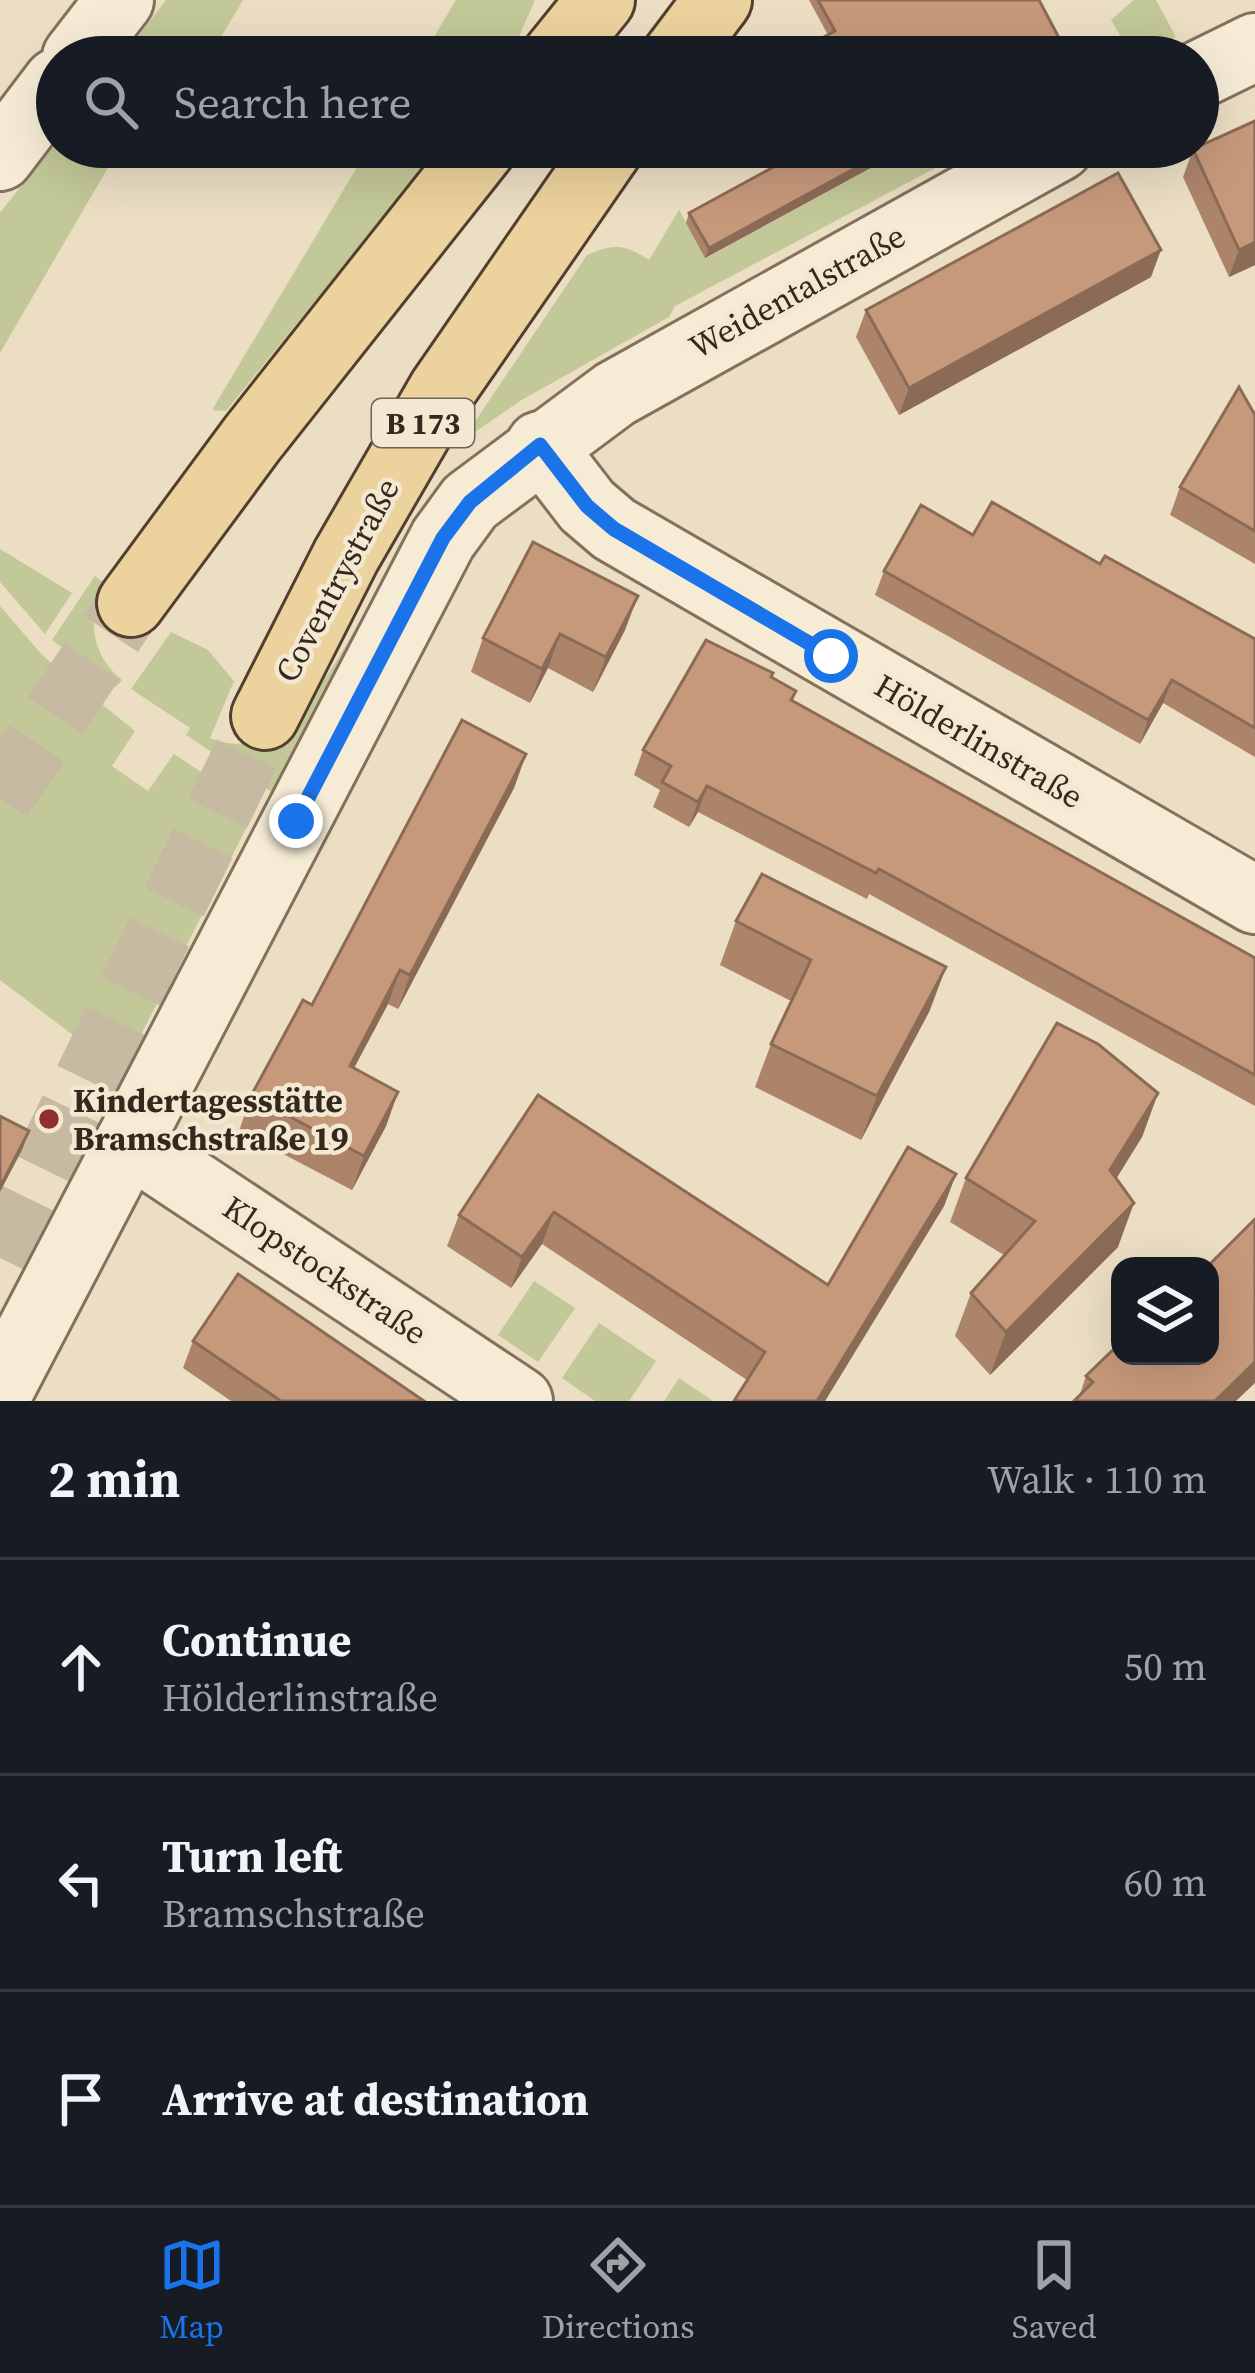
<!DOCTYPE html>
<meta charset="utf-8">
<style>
:root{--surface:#171b24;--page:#20242c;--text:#f1f3f6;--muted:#9ea1a6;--line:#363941;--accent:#1a73e8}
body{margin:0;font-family:"Source Serif 4",serif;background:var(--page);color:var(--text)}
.controls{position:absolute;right:36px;bottom:36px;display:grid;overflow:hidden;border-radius:24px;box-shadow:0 12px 48px #0002}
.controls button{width:108px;height:108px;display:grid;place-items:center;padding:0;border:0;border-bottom:3px solid var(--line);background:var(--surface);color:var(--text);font:60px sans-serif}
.stop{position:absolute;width:36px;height:36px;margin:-27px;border:9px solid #1a73e8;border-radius:50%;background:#fff}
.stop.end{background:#1a73e8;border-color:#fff;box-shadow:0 3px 12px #0008}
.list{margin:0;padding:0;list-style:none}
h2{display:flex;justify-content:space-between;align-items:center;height:156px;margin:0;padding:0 48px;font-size:51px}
h2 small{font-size:39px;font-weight:400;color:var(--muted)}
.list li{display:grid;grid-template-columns:78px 1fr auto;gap:36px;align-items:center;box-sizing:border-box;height:216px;padding:0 48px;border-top:3px solid var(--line)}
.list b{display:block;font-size:45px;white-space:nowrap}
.list p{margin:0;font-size:39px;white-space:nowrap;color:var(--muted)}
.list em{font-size:39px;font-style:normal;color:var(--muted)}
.icon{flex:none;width:66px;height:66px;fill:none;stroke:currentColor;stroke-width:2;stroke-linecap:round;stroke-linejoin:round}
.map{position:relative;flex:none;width:1255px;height:1401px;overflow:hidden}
.search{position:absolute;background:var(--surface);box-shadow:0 12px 48px #0002;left:36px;right:36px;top:36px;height:132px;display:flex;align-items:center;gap:30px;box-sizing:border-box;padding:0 42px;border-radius:66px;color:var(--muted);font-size:45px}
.sheet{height:804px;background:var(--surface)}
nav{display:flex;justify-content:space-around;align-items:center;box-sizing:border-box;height:168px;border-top:3px solid var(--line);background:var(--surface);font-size:33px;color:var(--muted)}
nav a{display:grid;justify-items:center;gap:6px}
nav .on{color:var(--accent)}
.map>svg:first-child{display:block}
.grass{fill:#c3c898}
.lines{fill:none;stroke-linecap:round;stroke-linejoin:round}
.major-tunnel{stroke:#c7baa2;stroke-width:66;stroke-dasharray:66 33;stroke-linecap:butt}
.minor-casing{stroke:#84705b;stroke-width:72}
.major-casing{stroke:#523f2f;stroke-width:72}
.minor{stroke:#f6ecd6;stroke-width:66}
.major{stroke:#ecd29d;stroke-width:66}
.wall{fill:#ab846a}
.shaded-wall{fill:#8b6b56}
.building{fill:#c7997b;stroke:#8b6b56;stroke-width:3}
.route{stroke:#1a73e8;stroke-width:15}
.poi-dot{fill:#8f2f31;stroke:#f3e9d2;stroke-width:4.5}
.labels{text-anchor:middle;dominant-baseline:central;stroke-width:9;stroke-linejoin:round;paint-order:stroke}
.shield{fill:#f3e9d2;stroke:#6e6354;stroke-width:3}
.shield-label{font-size:30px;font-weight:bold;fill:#35291e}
.street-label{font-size:33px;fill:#35291e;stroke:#f3e9d2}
.poi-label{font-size:33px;font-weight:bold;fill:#35291e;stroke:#f3e9d2;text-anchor:start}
</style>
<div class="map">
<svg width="1255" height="1401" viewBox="0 0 1255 1401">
<rect width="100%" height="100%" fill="#ebdec3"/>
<g class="grass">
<path d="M166 0H243L209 57 180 45 172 57H122Z"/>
<path d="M456 0H535L510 57H422Z"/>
<path d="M1134 0H1156L1176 37 1132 56 1111 20Z"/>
<path d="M57 140V147H120L0 353V213Z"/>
<path d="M369 147H440L226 411 212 410Z"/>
<path d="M909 147H975L675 306 669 317 520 401 462 441 587 255C614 243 625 244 649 260L679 210 706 258Z"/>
<path d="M405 534 416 540 279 797 186 735 190 728 131 689 171 632 208 650 234 681 210 738C300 778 369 596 405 534Z"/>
<path d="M0 549 72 593 45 634 0 582Z"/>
<path d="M95 576 102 581C89 619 89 653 122 680L116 687 52 640Z"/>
<path d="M0 606 43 656 135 731 112 766 148 791 174 754 256 809 122 1072 0 980Z"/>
<path d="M534 1281 575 1308 538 1362 498 1335Z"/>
<path d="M599 1323 656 1361 629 1401H595L562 1378Z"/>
<path d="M679 1378 713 1401H664Z"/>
</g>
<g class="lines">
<g class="major-tunnel">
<path d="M0 798 131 603"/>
<path d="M0 1258 265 716"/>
</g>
<defs>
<g id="minor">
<path d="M76 57 120 0"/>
<path d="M1198 75 1255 47"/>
<path d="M0 157 57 82"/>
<path d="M540 445 587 506 614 529 1255 900"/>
<path d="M129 1142 519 1401"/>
<path d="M0 1390 443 539 470 502 615 394 1059 147"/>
</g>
<g id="major">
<path d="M555 57 601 0"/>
<path d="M675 57 718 0"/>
<path d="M131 603 252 439 483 147"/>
<path d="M265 716 346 556 442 390 610 147"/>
</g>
</defs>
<use href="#minor" class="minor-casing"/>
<use href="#major" class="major-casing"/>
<use href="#minor" class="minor"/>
<use href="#major" class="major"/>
</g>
<g class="wall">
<path d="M809 0H1039L1067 53 1066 57H787L828 35Z"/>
<path d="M805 147H909L705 258 686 223 689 213 806 149Z"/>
<path d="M1193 149 1255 265 1229 277 1183 177Z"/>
<path d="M1151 277 899 415 856 337 866 310Z"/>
<path d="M1255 415V564L1170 515 1180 487Z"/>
<path d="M973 535 1100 564 1255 639V757L1163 703 1140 744 875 595 884 571Z"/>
<path d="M625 630 593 692 548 668 530 703 471 672 483 638Z"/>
<path d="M771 677 796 691 793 701 1255 958V1106L869 894 867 899 698 812 689 827 653 807 660 790 634 775 643 750Z"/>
<path d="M526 754 514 788 398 1009 388 1004 354 1068 398 1092 386 1126 352 1190 239 1131 251 1096 312 1005Z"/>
<path d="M736 921 930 1010 861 1140 755 1087 771 1044 791 1001 720 965Z"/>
<path d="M1158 1093 1142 1137 1116 1179 1118 1247 990 1375 955 1336 971 1293 1004 1255 950 1222 966 1178Z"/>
<path d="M538 1095 828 1285 956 1174 944 1206 825 1401H734L747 1380 542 1244 511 1288 447 1246 459 1215Z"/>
<path d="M193 1341 424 1401H231L183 1368Z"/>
<path d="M1120 1356 1079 1397 1086 1376Z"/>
</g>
<g class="shaded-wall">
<path d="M894 147H909L705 258 709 248Z"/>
<path d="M1255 242V265L1229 277 1239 250Z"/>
<path d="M1161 250 1151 277 899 415 909 388Z"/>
<path d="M638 596 625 630 593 692 606 657Z"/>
<path d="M560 634 548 668 530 703 542 669Z"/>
<path d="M1172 680 1163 703 1140 744 1148 720Z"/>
<path d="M526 754 514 788 398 1009 410 975Z"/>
<path d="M707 786 698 812 689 827 698 802Z"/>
<path d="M946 967 930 1010 861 1140 877 1096Z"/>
<path d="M400 970 388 1004 337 1100 350 1066Z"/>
<path d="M398 1092 386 1126 352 1190 364 1156Z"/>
<path d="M1158 1093 1142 1137 1094 1214 1110 1170Z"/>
<path d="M29 1131 22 1150 0 1192V1187Z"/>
<path d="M956 1174 944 1206 825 1401H817Z"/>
<path d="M1134 1203 1118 1247 990 1375 1006 1332Z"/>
<path d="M554 1212 542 1244 511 1288 522 1257Z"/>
<path d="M1255 1362V1383L1236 1401H1215Z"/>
</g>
<g class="building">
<path d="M818 0H1039L1067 53 1060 57H787L835 31Z"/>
<path d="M1255 121V242L1239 250 1193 149Z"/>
<path d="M810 147H894L709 248 689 213Z"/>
<path d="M1118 173 1161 250 909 388 866 310Z"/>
<path d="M1239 387 1255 415V531L1180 487Z"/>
<path d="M992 502 1100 564 1105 556 1255 639V728L1172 680 1148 720 884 571 921 505 973 535Z"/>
<path d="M533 542 638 596 606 657 560 634 542 669 483 638Z"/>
<path d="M706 640 773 673 771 677 796 691 791 700 1255 958V1075L879 869 876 873 707 786 698 802 662 782 671 766 643 750Z"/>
<path d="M462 720 526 754 410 975 400 970 350 1066 398 1092 364 1156 251 1096 303 1000 312 1005Z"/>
<path d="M762 874 946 967 877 1096 771 1044 811 960 736 921Z"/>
<path d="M1057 1023 1098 1044 1158 1093 1110 1170 1134 1203 1006 1332 971 1293 1035 1221 966 1178Z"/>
<path d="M538 1095 828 1285 908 1147 956 1174 817 1401H734L765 1352 554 1212 522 1257 459 1215Z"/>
<path d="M0 1116 29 1131 0 1187Z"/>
<path d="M1255 1219V1362L1215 1401H1074L1093 1382 1086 1376 1120 1343V1356H1210V1266H1208Z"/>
<path d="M238 1274 424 1401H281L193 1341Z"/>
</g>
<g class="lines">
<path class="route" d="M296 821 443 538 470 502 540 445 587 506 614 529 831 656"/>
</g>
<circle class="poi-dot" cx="49" cy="1119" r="12"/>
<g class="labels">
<rect class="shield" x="372" y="399" width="102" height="48" rx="9"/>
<g class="shield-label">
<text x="423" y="423">B 173</text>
</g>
<g class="street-label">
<text transform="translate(797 291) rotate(-29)">Weidentalstraße</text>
<text transform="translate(337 580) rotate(-62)">Coventrystraße</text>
<text transform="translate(979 741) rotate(30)">Hölderlinstraße</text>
<text transform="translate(325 1270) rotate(34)">Klopstockstraße</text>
</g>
<g class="poi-label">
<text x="73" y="1100">Kindertagesstätte<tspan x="73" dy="38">Bramschstraße 19</tspan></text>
</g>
</g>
</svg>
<div class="controls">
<button><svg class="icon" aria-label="layers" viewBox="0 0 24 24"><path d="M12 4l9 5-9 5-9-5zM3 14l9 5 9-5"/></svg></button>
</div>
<div class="stop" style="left:831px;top:656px"></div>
<div class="stop end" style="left:296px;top:821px"></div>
<div class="search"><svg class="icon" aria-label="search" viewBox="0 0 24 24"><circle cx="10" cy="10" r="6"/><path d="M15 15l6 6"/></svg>Search here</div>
</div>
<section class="sheet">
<h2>2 min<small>Walk · 110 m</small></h2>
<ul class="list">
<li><svg class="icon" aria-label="ahead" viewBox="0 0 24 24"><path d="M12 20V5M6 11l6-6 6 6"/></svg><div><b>Continue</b><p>Hölderlinstraße</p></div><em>50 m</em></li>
<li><svg class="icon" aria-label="left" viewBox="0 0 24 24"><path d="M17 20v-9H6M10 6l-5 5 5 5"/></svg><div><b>Turn left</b><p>Bramschstraße</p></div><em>60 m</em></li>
<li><svg class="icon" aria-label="arrive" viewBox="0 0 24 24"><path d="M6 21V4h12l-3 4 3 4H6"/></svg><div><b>Arrive at destination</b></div></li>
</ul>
</section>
<nav>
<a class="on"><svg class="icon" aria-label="map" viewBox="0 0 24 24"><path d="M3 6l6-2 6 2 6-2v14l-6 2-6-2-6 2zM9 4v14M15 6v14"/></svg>Map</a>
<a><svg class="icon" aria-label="directions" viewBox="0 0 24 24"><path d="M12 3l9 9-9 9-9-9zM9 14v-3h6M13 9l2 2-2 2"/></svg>Directions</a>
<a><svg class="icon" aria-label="saved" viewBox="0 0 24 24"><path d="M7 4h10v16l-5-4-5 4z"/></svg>Saved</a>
</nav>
